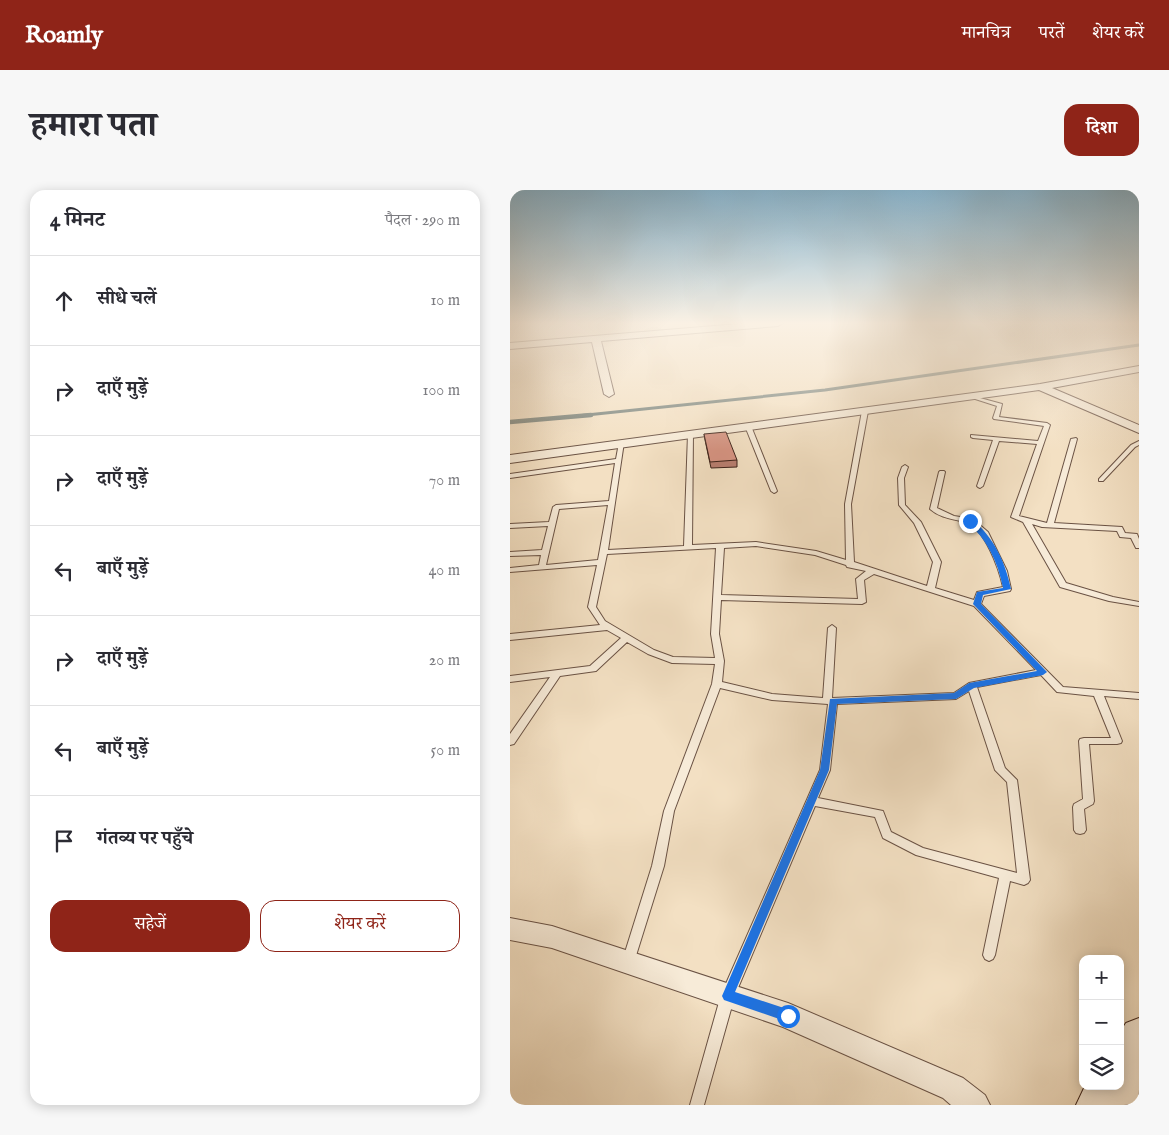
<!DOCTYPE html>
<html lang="hi">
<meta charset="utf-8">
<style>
:root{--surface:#fff;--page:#f7f7f7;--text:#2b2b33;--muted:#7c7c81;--line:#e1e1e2;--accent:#8f2418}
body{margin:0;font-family:"IM FELL English","Noto Serif Devanagari",serif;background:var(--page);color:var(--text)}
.controls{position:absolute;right:15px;bottom:15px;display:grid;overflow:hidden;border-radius:10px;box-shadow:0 2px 12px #0003}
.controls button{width:45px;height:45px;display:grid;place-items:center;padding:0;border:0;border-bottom:1px solid var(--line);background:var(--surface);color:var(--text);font:25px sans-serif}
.stop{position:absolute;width:15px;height:15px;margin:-11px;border:4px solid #1a73e8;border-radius:50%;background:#fff}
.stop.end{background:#1a73e8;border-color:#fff;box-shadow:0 1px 5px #0008}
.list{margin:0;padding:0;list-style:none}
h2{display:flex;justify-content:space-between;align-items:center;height:65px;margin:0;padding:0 20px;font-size:21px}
h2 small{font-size:16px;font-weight:400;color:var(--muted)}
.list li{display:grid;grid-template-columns:32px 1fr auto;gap:15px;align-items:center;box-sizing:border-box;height:90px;padding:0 20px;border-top:1px solid var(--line)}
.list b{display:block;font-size:19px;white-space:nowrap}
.list em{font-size:16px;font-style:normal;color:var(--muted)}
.actions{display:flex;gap:10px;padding:15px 20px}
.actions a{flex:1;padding:11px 0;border:1px solid var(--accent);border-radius:15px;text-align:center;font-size:18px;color:var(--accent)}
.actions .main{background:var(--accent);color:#fff}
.icon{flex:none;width:28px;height:28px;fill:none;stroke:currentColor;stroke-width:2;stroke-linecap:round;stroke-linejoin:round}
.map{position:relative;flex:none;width:629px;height:915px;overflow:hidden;border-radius:15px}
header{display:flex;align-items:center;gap:30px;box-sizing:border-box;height:70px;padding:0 25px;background:var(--accent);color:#fff}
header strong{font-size:24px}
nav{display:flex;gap:28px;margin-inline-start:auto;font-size:18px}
.intro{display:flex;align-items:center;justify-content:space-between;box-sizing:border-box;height:120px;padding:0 30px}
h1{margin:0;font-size:35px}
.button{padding:12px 22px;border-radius:15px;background:var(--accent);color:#fff;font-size:18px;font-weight:700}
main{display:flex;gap:30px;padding:0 30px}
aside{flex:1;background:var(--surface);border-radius:15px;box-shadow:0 2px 12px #0003}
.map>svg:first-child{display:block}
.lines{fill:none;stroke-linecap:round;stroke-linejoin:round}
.stream-far1{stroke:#757f78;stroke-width:3}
.stream{stroke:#757f78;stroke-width:4.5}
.lane-casing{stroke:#6a5244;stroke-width:2}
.street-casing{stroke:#6a5244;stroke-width:2}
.secondary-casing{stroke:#3d231a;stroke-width:2}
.lane{fill:#f7ebd8;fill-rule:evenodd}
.street{fill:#f7ebd8;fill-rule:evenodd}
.secondary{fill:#f7ebd8;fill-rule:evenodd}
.wall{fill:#b97f71;stroke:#3d231a}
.building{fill:#d79483;stroke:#3d231a}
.route{fill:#1a73e8}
</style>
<header>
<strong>Roamly</strong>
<nav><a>मानचित्र</a><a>परतें</a><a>शेयर करें</a></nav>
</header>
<div class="intro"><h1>हमारा पता</h1><a class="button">दिशा</a></div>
<main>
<aside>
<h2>4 मिनट<small>पैदल · 290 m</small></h2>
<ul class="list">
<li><svg class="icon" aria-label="ahead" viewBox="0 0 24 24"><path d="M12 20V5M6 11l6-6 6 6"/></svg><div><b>सीधे चलें</b></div><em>10 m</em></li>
<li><svg class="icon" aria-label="right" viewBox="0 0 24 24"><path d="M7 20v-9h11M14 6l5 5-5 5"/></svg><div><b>दाएँ मुड़ें</b></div><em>100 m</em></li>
<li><svg class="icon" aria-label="right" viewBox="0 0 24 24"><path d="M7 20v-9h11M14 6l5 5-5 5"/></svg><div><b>दाएँ मुड़ें</b></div><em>70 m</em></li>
<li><svg class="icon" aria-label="left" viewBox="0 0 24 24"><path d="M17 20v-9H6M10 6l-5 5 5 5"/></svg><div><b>बाएँ मुड़ें</b></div><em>40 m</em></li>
<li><svg class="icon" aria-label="right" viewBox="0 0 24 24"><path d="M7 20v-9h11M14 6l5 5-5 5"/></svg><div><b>दाएँ मुड़ें</b></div><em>20 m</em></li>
<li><svg class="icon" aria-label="left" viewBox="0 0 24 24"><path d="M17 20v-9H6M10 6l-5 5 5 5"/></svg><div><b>बाएँ मुड़ें</b></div><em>50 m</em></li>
<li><svg class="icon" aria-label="arrive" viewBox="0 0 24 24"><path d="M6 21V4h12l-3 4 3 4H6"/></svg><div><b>गंतव्य पर पहुँचे</b></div></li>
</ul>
<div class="actions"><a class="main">सहेजें</a><a>शेयर करें</a></div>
</aside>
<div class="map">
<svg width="629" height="915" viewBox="0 0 629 915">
<rect width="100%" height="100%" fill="#f3e0c3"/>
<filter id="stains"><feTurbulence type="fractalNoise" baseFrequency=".004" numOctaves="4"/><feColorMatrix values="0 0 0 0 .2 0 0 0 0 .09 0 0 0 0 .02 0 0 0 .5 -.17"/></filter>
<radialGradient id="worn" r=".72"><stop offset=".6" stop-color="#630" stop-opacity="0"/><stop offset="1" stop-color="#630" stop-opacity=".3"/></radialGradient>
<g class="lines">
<path class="stream-far1" d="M67 226 315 200 629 155"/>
<path class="stream" d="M0 232 81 225"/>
<defs>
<g id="lane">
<path d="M459 205 492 214 489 227 537 233 540 235 509 326 537 333 561 249 566 248 567 249 544 333 612 337 615 343 627 344 629 349V358H626L621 348 610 347 607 341 532 337 522 334 556 393 603 407 629 412V416L599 411 550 397 513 332 501 327 527 254 489 251 473 296 470 298 468 297 467 296 483 250 463 248 461 247V245L528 251 534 236 484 229 483 228 487 216 459 207Z"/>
<path d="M355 219 358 221 341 314 344 372 417 396 423 372 404 333 389 315 388 288 392 277 395 275 398 277 394 288 395 315 411 332 431 372 425 398 464 410 467 402 493 397C489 379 475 338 455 332 443 329 430 328 420 319L429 282 430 281H434L435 282 427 318 444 326 463 329 478 342 497 381 501 399 500 401 474 406 471 414 553 497 629 503V509L594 506 612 551 611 553 607 554H579L584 611 583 614 574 619 576 640 574 643 570 644 566 643 564 640 563 617 564 614 573 609 569 551 570 549 574 548H601L584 506 547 502 531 485 467 497 495 578 507 590 520 690 518 693 514 695 500 691 485 765 483 769 479 771 475 769 473 765 489 688 406 665 373 648 365 627 305 616 225 805 194 915H180L211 805 310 580 318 514 262 510 210 498 164 621 154 676 124 772 123 776 118 778 113 776 112 772 142 676 154 621 202 494 205 474 162 473 138 464 117 452 86 481 50 486 4 554 0 555V544L40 487 0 492V486L80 476 111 448 97 440 0 450V444L90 435 78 417 87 375 0 382V378L29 375 31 365 0 366V362L32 360 38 336 0 338V334L39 332 43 317 46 315 99 311 105 273 0 288V284L106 269 109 253 114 252 98 360 174 356 178 244 183 243 182 355 246 352 306 361 336 370 335 314 352 221ZM98 315 88 370 36 375 49 319ZM246 356 305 365 336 375 337 377 356 381 346 389 348 409 211 405 214 358ZM206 358 201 444 205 468 163 467 144 460 95 431 86 417 97 364ZM364 384 464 416 526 480 459 493 444 503 322 508 326 438 322 435 318 438 313 508 262 504 212 492 214 471 209 444 211 410 352 414 356 412 354 390ZM459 501 485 580 497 592 507 683 413 658 381 642 373 621 308 608 320 580 327 514 446 509Z"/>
<path d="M238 234 241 236 267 301 266 302 264 303 261 301 235 236Z"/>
<path d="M629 251V255L625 257 593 291H589V289L621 255Z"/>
</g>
<g id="street">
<path d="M240 133H273L268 136 91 151 104 204 99 207 94 204 82 152 0 159V153Z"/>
<path d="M629 176V182L542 198 629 235V243L529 200 0 273V265L530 194Z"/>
<path d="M0 728 42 736 278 813 453 888 475 905 480 915H441L433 908 273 837 42 758 0 750Z"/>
</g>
<path id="secondary" d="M629 828V915H566L575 896H610V842L616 833Z"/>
</defs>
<use href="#lane" class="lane-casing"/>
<use href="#street" class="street-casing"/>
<use href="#secondary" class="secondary-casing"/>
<use href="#lane" class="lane"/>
<use href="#street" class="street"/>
<use href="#secondary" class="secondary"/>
</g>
<path class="wall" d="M194 244 227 270V277L201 278 195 250Z"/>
<path class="building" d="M216 242 227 270 200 272 194 244Z"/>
<linearGradient id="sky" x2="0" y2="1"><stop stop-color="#89b8d4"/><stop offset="0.51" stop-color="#faf1e4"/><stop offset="1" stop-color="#faf1e4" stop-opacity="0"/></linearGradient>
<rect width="629" height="261" fill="url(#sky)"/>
<path class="route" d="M457 329H462C484 348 495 371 501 399L473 405 471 414 537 482 533 485 464 498 446 509 327 514 319 580 225 802 283 821 285 826 283 830 278 832 214 810 212 806 310 580 320 509 444 503 459 493 527 481 463 414 467 402 493 398C488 372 477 349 457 332Z"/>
<rect width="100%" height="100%" filter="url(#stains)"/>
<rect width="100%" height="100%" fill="url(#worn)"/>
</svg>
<div class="controls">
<button>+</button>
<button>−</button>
<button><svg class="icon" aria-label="layers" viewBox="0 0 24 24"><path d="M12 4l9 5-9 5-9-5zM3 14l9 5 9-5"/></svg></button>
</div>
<div class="stop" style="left:278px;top:826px"></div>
<div class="stop end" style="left:460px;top:331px"></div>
</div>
</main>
